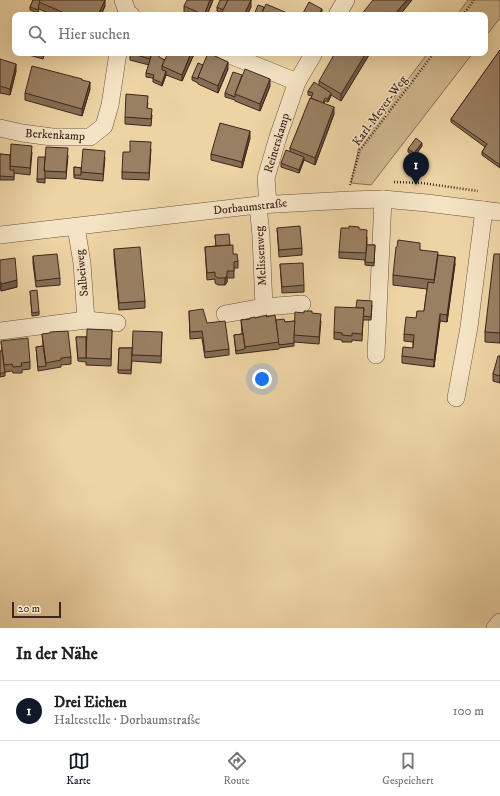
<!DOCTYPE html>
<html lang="de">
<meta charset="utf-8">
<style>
:root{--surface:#fff;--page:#f2f2f2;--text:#202124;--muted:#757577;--line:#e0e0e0;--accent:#111827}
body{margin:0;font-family:"IM FELL DW Pica",serif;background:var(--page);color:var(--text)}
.scale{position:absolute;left:12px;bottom:10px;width:49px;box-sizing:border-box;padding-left:4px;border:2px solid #3f251c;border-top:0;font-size:11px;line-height:14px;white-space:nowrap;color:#3f251c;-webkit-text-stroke:3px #f4e3c4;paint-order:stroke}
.you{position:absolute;left:262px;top:379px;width:14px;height:14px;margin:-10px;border:3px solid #fff;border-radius:50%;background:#1a73e8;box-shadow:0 0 0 6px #1a73e833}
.badge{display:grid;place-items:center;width:26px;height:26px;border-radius:50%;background:var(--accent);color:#fff;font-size:13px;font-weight:700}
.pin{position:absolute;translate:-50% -33px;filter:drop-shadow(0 1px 2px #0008)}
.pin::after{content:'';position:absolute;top:21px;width:14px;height:12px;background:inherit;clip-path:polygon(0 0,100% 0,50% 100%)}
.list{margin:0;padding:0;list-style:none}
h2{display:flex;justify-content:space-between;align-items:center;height:52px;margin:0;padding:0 16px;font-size:17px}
h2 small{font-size:13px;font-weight:400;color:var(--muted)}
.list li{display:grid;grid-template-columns:26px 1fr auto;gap:12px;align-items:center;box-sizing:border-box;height:60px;padding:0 16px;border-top:1px solid var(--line)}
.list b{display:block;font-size:15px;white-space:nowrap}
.list p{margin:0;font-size:13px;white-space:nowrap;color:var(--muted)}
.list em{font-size:13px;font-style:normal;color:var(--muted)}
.icon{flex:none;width:22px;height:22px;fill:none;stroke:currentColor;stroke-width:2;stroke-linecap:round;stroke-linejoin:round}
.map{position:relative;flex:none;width:500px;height:628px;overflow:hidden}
.search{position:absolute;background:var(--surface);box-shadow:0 4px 16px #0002;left:12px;right:12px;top:12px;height:44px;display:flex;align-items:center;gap:10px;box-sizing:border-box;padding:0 14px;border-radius:8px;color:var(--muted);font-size:15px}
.sheet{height:112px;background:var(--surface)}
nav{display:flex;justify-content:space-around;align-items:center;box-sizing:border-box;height:56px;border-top:1px solid var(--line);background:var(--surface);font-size:11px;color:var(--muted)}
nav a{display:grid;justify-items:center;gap:2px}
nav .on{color:var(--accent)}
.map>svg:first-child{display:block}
.park{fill:#d0b68e;stroke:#886e55}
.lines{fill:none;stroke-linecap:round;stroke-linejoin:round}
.minor-casing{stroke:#6b513e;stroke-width:18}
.path{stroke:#3f251c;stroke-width:2.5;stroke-dasharray:1 2;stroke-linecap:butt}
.minor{stroke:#f4e3c4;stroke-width:17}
.wall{fill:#846e55;stroke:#3f251c}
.shaded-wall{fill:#6c5a45;stroke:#3f251c}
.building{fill:#9a8063;stroke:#3f251c}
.labels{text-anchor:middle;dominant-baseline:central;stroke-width:3;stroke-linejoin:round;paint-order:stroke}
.street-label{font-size:12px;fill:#3f251c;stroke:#f4e3c4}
</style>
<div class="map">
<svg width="500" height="628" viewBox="0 0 500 628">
<rect width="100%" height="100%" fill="#eed4a5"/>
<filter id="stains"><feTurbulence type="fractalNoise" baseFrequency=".005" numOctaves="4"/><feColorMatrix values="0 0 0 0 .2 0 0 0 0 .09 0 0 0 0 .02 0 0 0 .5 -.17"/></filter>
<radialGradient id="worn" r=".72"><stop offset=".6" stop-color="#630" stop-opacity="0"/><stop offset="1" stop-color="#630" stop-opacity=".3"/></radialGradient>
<g class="park">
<path d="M468 0H500V18L485 37V15H457Z"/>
<path d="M428 53H473L371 185 351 183 360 142Z"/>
</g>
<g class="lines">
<defs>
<g id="minor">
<path d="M123 0 128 14 131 15"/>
<path d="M337 15 346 0"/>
<path d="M225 53 297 82"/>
<path d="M0 128 22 133 52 137H90L104 126 110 105 118 53"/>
<path d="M268 204 266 178 278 137 297 82 314 53"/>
<path d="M258 205 261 236 264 307"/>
<path d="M76 227 82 263 86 320"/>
<path d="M0 235 258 205 350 200 383 199 427 203 500 212"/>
<path d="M225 314 264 307 302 304"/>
<path d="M0 331 86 320 117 323"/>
<path d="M376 355 383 199"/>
<path d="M456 398 469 327 484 210"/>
<path d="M495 628 500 622"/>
</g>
</defs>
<use href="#minor" class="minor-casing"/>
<g class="path">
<path d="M463 15 474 0"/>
<path d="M394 182 422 183 478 191"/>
<path d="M350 185 360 150 434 53"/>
</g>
<use href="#minor" class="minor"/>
</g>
<g class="wall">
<path d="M33 0 105 6 101 15H53L39 9 38 13 30 10V7Z"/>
<path d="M213 0 207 15H189L184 13V6Z"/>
<path d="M217 7H251L247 15H222V13L217 11Z"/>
<path d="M500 50V168L482 155V152L485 147 451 122V119Z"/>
<path d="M29 53H45L43 59 29 55Z"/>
<path d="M130 53 159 58 165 60 194 53V54L182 81 166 75 162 86 153 82V78L146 77V73L149 65 130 60Z"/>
<path d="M369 53V55L341 101 331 95 328 102 325 101 324 103 334 114 315 165 304 160 299 173 281 167V163L290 152V148L312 96 308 95V91L319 85V81Z"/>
<path d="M0 59 16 71 10 95 0 93Z"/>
<path d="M203 65 228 69 218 93 198 84V83L192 80V77Z"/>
<path d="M82 80 90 89 82 116 25 100V93Z"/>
<path d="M270 86 260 111 235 101V100L225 97V93Z"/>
<path d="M148 103 147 108 152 115 151 126 125 124V117Z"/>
<path d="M250 138 242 168 211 160V154Z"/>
<path d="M422 146 414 157 408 152V149Z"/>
<path d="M151 149 149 180 122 179V172L130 152Z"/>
<path d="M32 152 30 175 14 173V180H0V154L10 155Z"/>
<path d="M68 155 66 179 45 178V183L37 182V179L45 157Z"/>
<path d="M105 157 103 181 81 179 74 178V167L81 168Z"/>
<path d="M277 228 302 248V255L279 257Z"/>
<path d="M359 229 367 237V245H375L374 266 365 265V260L339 258V252Z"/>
<path d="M215 235 230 245 233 254 238 261V268H234V278H227V282L225 285H218L215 283V279L207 280 205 247 216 246Z"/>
<path d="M114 249 145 301V308L119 310 114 256Z"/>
<path d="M420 250 438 255 455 264 447 322 440 321 434 367 402 363V356L413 348V342L404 341V334L416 318 424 311 427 289 393 285V275Z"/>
<path d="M500 254V343L485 342V332Z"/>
<path d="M33 256 60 278V285L36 287 33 263Z"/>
<path d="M0 260 17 287 1 291V289H0Z"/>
<path d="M280 264 304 285V292L282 293Z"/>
<path d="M30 291 39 312V315L32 316Z"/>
<path d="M372 305 371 320H363L362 341 352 340V342H342V340L334 339V332L356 308Z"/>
<path d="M189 311 207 323 229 349V355L205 358 202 338 190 339Z"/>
<path d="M304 313H312L321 321 319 344 294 342V346L279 348V349L236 354 234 335 242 334 241 320 266 317 276 320 285 322 295 321Z"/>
<path d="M112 330 111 366 86 365V362L78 361 76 337H86Z"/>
<path d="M162 332 161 363 132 361 131 374 118 373 119 348H132Z"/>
<path d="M42 334 71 357V364L61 365V367L38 371 36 347 43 346Z"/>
<path d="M1 341 30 362V369L22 370V373H13L12 371 5 372V376L0 377V351H2Z"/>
<path d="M500 356V383L493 381V374Z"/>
</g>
<g class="shaded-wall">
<path d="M105 0V6L101 15H98Z"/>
<path d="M210 0H213L207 15H204Z"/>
<path d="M251 0V7L247 15H244Z"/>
<path d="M407 0H412L400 15H394Z"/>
<path d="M322 9V12L320 15H318Z"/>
<path d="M191 53H194V54L182 81V75Z"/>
<path d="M366 53H369V55L341 101V94Z"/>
<path d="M228 62V69L218 93V86Z"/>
<path d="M16 64V71L10 95V89Z"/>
<path d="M166 71V75L162 86V83Z"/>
<path d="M270 79V86L260 111V104Z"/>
<path d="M90 82V89L82 116V109Z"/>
<path d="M331 93V96L328 102V99Z"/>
<path d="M334 107V114L315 165V158Z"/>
<path d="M250 131V138L242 168V162Z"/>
<path d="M422 143V146L414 157V153Z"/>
<path d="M304 157V160L299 173V170Z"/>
<path d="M455 257V264L447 322V315Z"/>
<path d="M227 275V282L225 285V278Z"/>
<path d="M17 280V287L1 291V284Z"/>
<path d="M440 314V321L434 367V360Z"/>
</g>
<g class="building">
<path d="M33 0H40L38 10 30 7Z"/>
<path d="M40 0H105L98 15H69L39 2Z"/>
<path d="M187 0H210L204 15 184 6Z"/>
<path d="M220 0H228L223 10 217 7Z"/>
<path d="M228 0H251L244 15H225L224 13 222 12Z"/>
<path d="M373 0H407L394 15H361Z"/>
<path d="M309 2 322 9 318 15H302Z"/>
<path d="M266 4 292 15H261Z"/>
<path d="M258 5 264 7 261 15H254Z"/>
<path d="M500 50V165L482 152 487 144 451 119Z"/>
<path d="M33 53H44L43 56Z"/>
<path d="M130 53H151L150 59Z"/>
<path d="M152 53H156L159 54V57L165 60 162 66V70L166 71 162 83 153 79 154 75 146 73Z"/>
<path d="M168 53H191L182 75 162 66Z"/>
<path d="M208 53 228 62 218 86 198 77Z"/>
<path d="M335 53H366L341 94 319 81Z"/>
<path d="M0 59 16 64 10 89 0 86Z"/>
<path d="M198 63 203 65 198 77V79L192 77Z"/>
<path d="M32 66 82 79V80L90 82 82 109 25 93Z"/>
<path d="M245 69 270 79 260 104 235 94Z"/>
<path d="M233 72 242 75 235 94V97L225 93Z"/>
<path d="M314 82 331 93 328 99 325 98 323 103 311 98 313 93 308 91Z"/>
<path d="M126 94 148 96 147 108 152 109 151 119 125 117Z"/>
<path d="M310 98 334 107 315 158 290 148Z"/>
<path d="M220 123 250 131 242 162 211 154Z"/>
<path d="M416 138 422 143 414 153 408 149Z"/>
<path d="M130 141 151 142 149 173 122 172 123 152H130Z"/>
<path d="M11 144 32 146 30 168 10 166Z"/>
<path d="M46 147 68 148 66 172 44 171Z"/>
<path d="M83 149 105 151 103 174 81 172Z"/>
<path d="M286 150 304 157 299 170 281 163Z"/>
<path d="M0 154 10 155V170H14V177L0 176Z"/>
<path d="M38 157H45L44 171H45V179H37Z"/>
<path d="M74 167 81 168V175H74Z"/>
<path d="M300 226 302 248 279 250 277 228Z"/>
<path d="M349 226 359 227V229L367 230 366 253 339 252 341 228H349Z"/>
<path d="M229 234 230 245 216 246 215 235Z"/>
<path d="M398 240 420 243V250L438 252 434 280 393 275 396 247H397Z"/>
<path d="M233 245V254H237L238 261 234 262V271H227V275L225 278H218L215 276V272L207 273 205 247Z"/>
<path d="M367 245H375L374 263 365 262Z"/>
<path d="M140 247 145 301 119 303 114 249Z"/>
<path d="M57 254 60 278 36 281 33 256Z"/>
<path d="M494 254H500V333L485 332Z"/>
<path d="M438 255 455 257 447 315 440 314 434 360 402 356 403 347 413 348 414 335 404 334 406 317 416 318 417 311H424L428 282 434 283Z"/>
<path d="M15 258 17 280 1 284V282H0V260Z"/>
<path d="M303 263 304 285 282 287 280 264Z"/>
<path d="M37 290 39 312 32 313 30 291Z"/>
<path d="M357 300 372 301 371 317 363 316 364 308H356Z"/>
<path d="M335 307 364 308 362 334 352 333V336L342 335V333L334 332Z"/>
<path d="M203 309 207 323 225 321 229 349 205 352 202 331 190 332 189 311Z"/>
<path d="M304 311H312V313L321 314 319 337 294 335 295 312 304 313Z"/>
<path d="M267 315 266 317 275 315 279 342 245 347 241 320 250 319V318L255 317V318Z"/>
<path d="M284 319 285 322 295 321 294 335V343L279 345 276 320Z"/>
<path d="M87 329 112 330 111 359 86 358Z"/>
<path d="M68 331 71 357 61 358V360L46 363 42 334 50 333V332Z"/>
<path d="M133 331 162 332 161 356 132 355Z"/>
<path d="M243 334 245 349 236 351 234 335Z"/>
<path d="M76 337H86V358H78Z"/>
<path d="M28 338 30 362 21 363 22 366 13 367 12 364 4 365 1 341Z"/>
<path d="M43 346 46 366 38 367 36 347Z"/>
<path d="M119 348H132L131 370H118Z"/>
<path d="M0 351H2L5 373H0Z"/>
<path d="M498 356H500V376L493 374Z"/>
</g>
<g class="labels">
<g class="street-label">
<text transform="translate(380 111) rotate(-54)">Karl-Meyer-Weg</text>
<text transform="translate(55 135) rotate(3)">Berkenkamp</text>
<text transform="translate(277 143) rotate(-73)">Reinerskamp</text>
<text transform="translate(250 207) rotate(-6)">Dorbaumstraße</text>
<text transform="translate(261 256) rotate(-93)">Melissenweg</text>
<text transform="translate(82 273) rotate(-96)">Salbeiweg</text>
</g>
</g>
<rect width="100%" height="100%" filter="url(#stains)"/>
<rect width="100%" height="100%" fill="url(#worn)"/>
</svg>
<div class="scale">20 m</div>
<div class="you"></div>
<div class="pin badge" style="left:416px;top:185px">1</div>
<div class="search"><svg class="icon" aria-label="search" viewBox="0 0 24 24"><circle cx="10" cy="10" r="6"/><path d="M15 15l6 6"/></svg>Hier suchen</div>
</div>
<section class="sheet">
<h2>In der Nähe<small></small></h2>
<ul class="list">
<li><span class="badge">1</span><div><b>Drei Eichen</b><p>Haltestelle · Dorbaumstraße</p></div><em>100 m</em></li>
</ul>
</section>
<nav>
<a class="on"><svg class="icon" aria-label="map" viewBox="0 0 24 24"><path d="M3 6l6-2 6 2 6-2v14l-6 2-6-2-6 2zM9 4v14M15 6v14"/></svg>Karte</a>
<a><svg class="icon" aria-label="directions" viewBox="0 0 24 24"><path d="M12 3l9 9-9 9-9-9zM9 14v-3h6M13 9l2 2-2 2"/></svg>Route</a>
<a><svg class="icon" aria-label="saved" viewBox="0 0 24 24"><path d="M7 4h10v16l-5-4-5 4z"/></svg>Gespeichert</a>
</nav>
